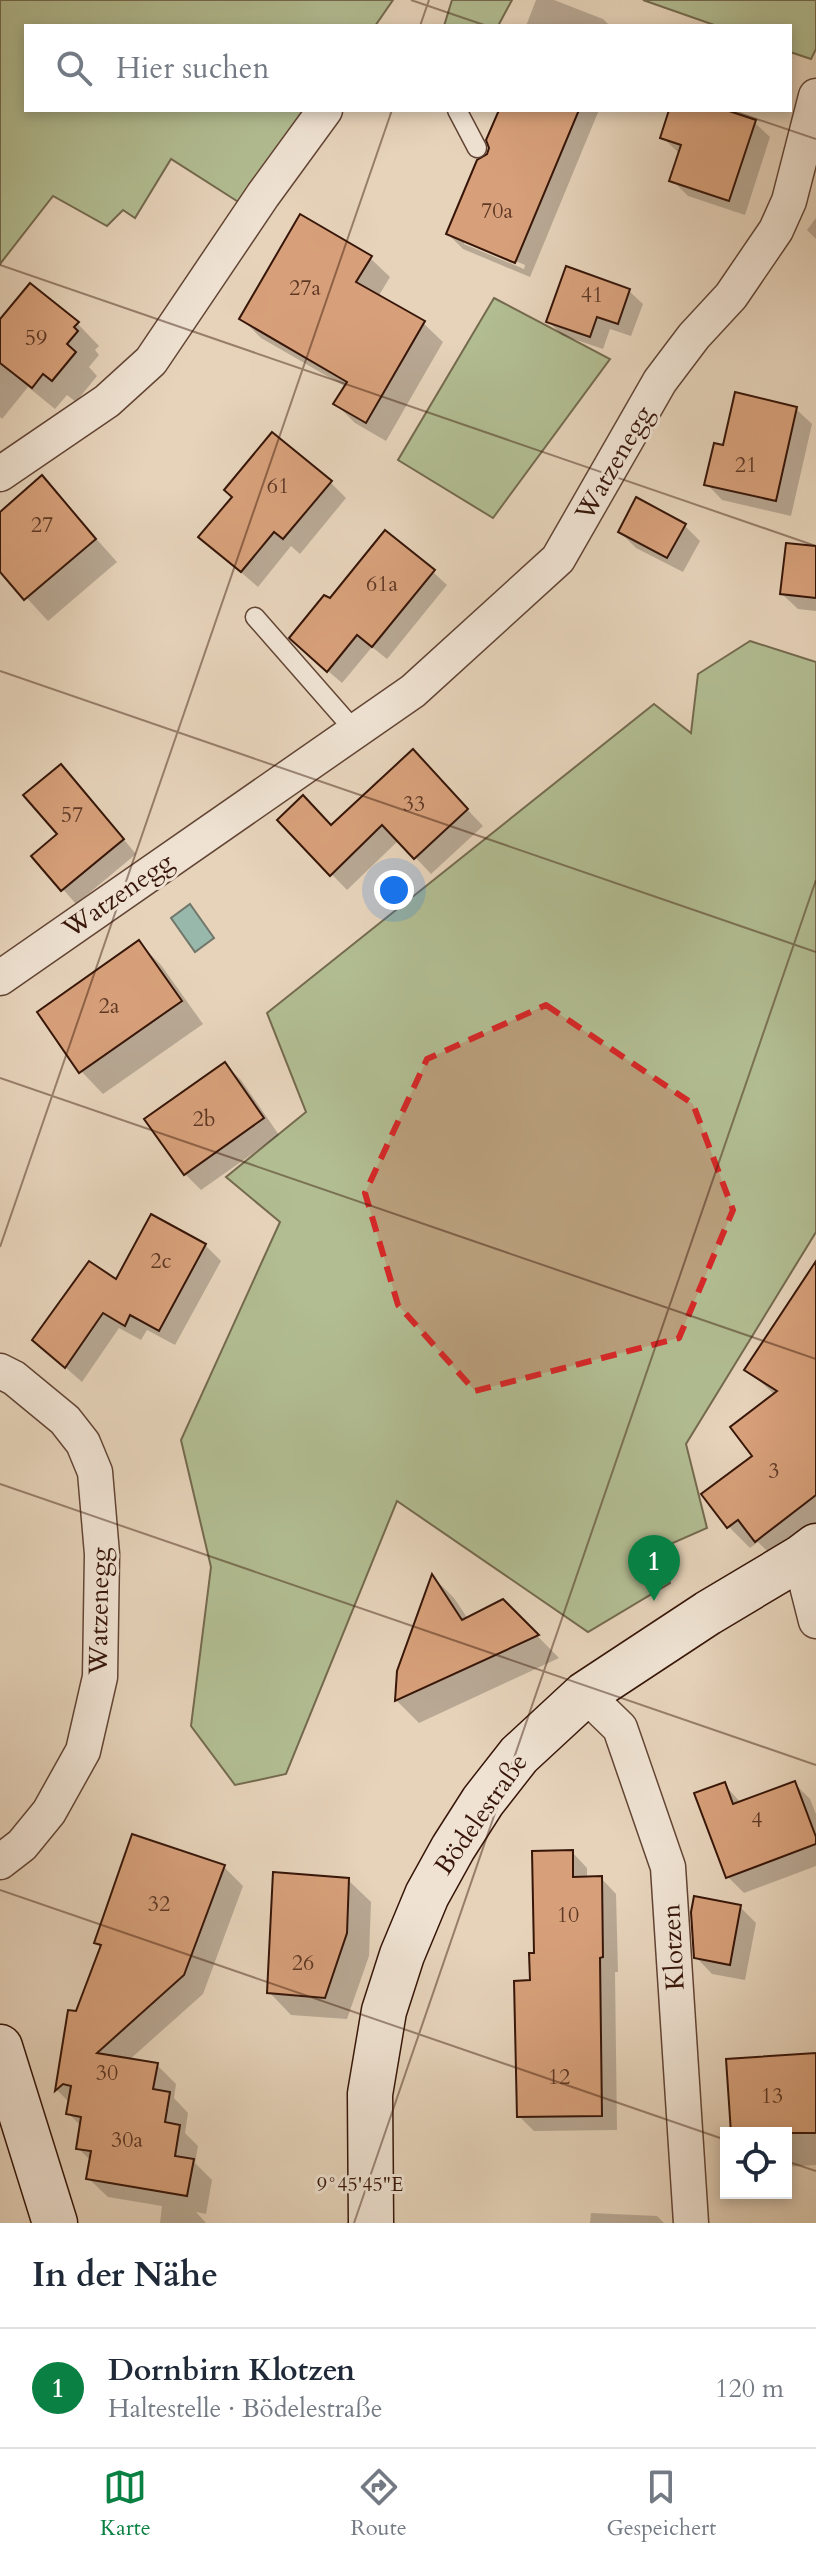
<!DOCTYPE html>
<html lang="de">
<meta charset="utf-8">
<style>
:root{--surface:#fff;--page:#f2f2f3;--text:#1f2937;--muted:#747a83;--line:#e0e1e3;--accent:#0b8043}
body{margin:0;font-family:Cardo,serif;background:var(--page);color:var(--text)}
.controls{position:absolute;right:24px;bottom:24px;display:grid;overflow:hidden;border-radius:0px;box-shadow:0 4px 12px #0003}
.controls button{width:72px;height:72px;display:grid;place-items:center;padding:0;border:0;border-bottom:2px solid var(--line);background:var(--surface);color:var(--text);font:40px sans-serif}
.you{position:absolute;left:394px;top:890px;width:28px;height:28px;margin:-20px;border:6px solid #fff;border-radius:50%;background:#1a73e8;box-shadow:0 0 0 12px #1a73e833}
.badge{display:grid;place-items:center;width:52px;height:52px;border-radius:50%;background:var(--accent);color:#fff;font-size:26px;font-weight:700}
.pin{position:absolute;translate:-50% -66px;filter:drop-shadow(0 2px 4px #0008)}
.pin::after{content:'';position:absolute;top:42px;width:28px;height:24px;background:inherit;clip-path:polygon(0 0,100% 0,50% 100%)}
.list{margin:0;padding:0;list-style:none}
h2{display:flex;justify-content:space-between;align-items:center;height:104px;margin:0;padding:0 32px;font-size:34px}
h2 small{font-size:26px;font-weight:400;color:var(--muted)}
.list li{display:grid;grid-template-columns:52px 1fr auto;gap:24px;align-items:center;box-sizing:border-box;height:120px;padding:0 32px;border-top:2px solid var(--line)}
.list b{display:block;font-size:30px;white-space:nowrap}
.list p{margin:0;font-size:26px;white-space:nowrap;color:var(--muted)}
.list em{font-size:26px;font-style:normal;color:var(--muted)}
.icon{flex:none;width:44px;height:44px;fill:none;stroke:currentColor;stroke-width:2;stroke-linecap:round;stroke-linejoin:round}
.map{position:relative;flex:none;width:816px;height:2223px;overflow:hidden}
.search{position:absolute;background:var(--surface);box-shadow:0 4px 12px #0003;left:24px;right:24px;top:24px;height:88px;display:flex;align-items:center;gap:20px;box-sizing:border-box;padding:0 28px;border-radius:0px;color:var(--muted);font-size:30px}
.sheet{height:224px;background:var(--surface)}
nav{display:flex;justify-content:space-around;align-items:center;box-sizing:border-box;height:112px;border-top:2px solid var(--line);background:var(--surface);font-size:22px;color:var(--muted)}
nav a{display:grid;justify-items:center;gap:4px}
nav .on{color:var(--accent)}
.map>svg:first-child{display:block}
.green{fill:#b2bd92;stroke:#746a4e;stroke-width:2}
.water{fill:#97b8ab;stroke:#71776a;stroke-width:2}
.shadow{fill:#0003;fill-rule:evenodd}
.building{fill:#d7a07a;stroke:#371609;stroke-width:2}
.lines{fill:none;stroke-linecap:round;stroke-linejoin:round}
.lane-casing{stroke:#634535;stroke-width:21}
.street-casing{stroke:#634535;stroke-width:37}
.secondary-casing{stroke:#371609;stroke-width:47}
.lane{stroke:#efe2d2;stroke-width:18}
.street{stroke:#efe2d2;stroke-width:34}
.secondary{stroke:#efe2d2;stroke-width:44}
.marked{fill:#d62828;fill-opacity:0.2;stroke:#d62828;stroke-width:6;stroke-dasharray:16 10;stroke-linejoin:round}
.ticks{fill:none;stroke:#371609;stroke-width:2;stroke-opacity:0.45}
.labels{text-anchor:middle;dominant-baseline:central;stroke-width:6;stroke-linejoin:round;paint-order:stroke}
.number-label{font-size:22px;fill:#5f3825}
.street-label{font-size:26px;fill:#371609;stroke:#efe2d2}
.ticks-label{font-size:20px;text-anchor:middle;fill:#371609;stroke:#efe2d2;stroke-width:6;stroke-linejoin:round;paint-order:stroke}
</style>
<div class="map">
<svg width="816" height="2223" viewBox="0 0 816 2223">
<rect width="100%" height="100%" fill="#e6d3ba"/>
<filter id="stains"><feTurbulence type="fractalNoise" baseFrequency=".0025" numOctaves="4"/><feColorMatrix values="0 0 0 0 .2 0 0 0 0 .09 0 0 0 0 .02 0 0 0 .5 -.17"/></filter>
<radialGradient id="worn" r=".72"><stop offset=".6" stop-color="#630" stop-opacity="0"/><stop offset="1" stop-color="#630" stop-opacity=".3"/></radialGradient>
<g class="green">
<path d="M0 0H393L375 26H26V110H311L240 203 171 159 135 218 123 210 107 226 53 196 0 264Z"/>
<path d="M452 0H512L498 26H444Z"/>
<path d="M643 0H816V49L811 59 790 52V26H717Z"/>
<path d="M494 298 610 359 493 518 398 460Z"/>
<path d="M750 641 816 662V1232L686 1444 707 1528 659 1549 670 1583 588 1632 397 1501 286 1774 235 1785 191 1726 211 1567 181 1440 280 1222 226 1177 306 1112 267 1013 654 704 691 733 698 674Z"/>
</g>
<path class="water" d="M190 904 214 938 195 952 171 918Z"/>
<g class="shadow">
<path d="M536 0H554L603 19 610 26H526Z"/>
<path d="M518 110H599L530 277 463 249 448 234 492 166ZM464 239 525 265 524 269 464 244Z"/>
<path d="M671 110H719L754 122 770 137 745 215 688 196 672 180 680 154 662 137Z"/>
<path d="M816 218V239L807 230Z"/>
<path d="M370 258 390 277 378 297 423 323 443 342 386 441 355 423 336 404 346 387 261 338 242 319Z"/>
<path d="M629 291 643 304 631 336 610 329 603 349 562 335 548 321Z"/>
<path d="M0 322 77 323 99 346 95 350 99 355 89 367 97 376 76 402 67 395 55 409 28 387 2 419 0 417Z"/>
<path d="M796 409 812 424 791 516 722 500 707 484 724 447Z"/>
<path d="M42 478 117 562 48 621 0 569V514Z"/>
<path d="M330 482 346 498 300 554 291 546 258 587 200 537Z"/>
<path d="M684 525 700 541 683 572 636 548 620 532Z"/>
<path d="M816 548V611L798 609 782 594Z"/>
<path d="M433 572 447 585 387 659 372 647 342 683 305 651 330 601Z"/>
<path d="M428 768 483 826 431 874 399 840 347 890 279 820 332 827Z"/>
<path d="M74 780 136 854 76 904 34 856 59 835Z"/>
<path d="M139 943 161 965 203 1024 103 1094 81 1071Z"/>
<path d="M225 1065 241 1080 279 1135 201 1190 185 1174Z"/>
<path d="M205 1245 221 1261 175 1345 147 1330 141 1340 119 1328 82 1382 34 1340 116 1282Z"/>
<path d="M816 1275V1533L778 1562 758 1542 750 1548 729 1527 704 1495 755 1456 775 1395 747 1369Z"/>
<path d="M433 1577 454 1598 468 1619 503 1601 559 1658 419 1723 397 1701 399 1672Z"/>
<path d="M794 1783 810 1799 816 1814V1866L744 1893 728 1877 724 1784 741 1803Z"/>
<path d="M572 1852 587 1868V1879L601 1878 616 1894 618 1972H615L617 2130 534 2131 519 2116 532 1982 536 1954Z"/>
<path d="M224 1867 243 1886 203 1994 129 2060 157 2065 176 2084 174 2098 188 2113 185 2133 198 2146 195 2163 212 2180 206 2214 196 2212 206 2223H160L162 2206 108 2197 88 2178 91 2161 78 2148 82 2127 68 2113 70 2103 57 2090 70 2012 77 2013 102 1948 96 1942Z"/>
<path d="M348 1880 371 1902 369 1956 347 2019 291 2015 269 1992Z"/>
<path d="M740 1907 756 1923 745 1980 712 1974 696 1957Z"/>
<path d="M816 2055V2165L786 2167V2133H733Z"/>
<path d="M591 2213 657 2216 664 2223H590Z"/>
</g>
<g class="building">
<path d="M499 110H579L515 263 446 234 477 160 487 154 489 148 486 140Z"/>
<path d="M669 110H726L756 120 729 201 669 181 681 145 660 138Z"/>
<path d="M300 214 372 256 356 282 425 321 366 423 333 404 347 382 239 319Z"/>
<path d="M566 266 630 289 618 324 597 317 590 337 546 322Z"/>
<path d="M30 283 79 322 74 327 78 331 67 344 76 352 52 381 43 374 32 388 0 363V319Z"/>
<path d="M735 392 797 407 776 501 704 485 714 443 723 445Z"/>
<path d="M272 432 332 481 283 539 274 532 241 572 198 537 232 497 224 490Z"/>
<path d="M42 475 96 539 24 600 0 572V512Z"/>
<path d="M636 497 686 524 667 558 618 532Z"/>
<path d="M385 530 435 570 372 647 357 635 327 672 289 638 324 595 330 598Z"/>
<path d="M786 543 816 546V598L780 594Z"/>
<path d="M413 749 468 809 414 859 382 825 330 876 277 820 303 795 331 825Z"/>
<path d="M61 764 124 839 61 891 31 856 57 834 23 795Z"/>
<path d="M139 940 182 1001 79 1073 37 1012Z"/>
<path d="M225 1062 264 1118 184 1175 144 1119Z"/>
<path d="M151 1214 206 1244 159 1331 130 1315 125 1326 103 1313 65 1368 32 1340 89 1261 116 1279Z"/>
<path d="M816 1261V1495L755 1542 738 1520 727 1528 701 1494 752 1456 730 1427 777 1391 744 1370Z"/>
<path d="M432 1574 462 1620 503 1599 539 1635 395 1701 397 1671Z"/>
<path d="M795 1781 816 1837V1844L726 1878 694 1793 725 1782 733 1804Z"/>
<path d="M132 1834 225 1865 184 1975 97 2053 158 2063 153 2089 170 2092 165 2122 180 2125 175 2156 194 2159 187 2196 86 2179 91 2151 76 2149 81 2117 66 2114 71 2086 63 2084 55 2091 68 2010 76 2011 101 1945 94 1943Z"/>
<path d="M573 1850V1877L602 1876 603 1957 600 1958 602 2116 517 2117 514 1981 530 1980 529 1953H534L532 1851Z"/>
<path d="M273 1872 349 1878 347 1933 325 1998 267 1993Z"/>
<path d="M694 1896 741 1905 730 1965 694 1958 691 1912Z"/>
<path d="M816 2053V2133H731L726 2059Z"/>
</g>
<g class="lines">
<defs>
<g id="lane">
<path d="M457 110 477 148"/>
<path d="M255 617 355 731"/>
</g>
<g id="street">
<path d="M0 474 107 401 151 361 263 195 325 110"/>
<path d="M0 978 413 691 558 559 660 381 694 336 731 296 776 230 789 201 816 96"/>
<path d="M0 1371 14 1378 65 1420 83 1443 95 1472 102 1554 100 1677 83 1751 49 1812 22 1845 0 1862"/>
<path d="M800 1558 816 1621"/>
<path d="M585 1694 620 1728 668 1867 691 2223"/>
</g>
<g id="secondary">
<path d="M0 2047 55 2223"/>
<path d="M371 2223 370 2094 384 2011 402 1955 427 1895 453 1848 483 1801 519 1755 585 1694 708 1613 800 1558 816 1546"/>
</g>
</defs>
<use href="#lane" class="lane-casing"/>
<use href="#street" class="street-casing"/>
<use href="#secondary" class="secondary-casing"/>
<use href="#lane" class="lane"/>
<use href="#street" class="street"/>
<use href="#secondary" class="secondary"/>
</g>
<path class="marked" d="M546 1005 693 1104 733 1210 679 1338 475 1391 398 1305 365 1193 427 1059Z"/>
<path class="ticks" d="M411 0 487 26M420 26 429 0M730 110 816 139M0 265 816 546M0 671 816 952M0 1078 816 1359M0 1247 392 110M0 1484 816 1765M0 1890 726 2140M786 2161 816 2171M354 2223 816 880"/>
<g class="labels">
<g class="number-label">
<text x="497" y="211">70a</text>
<text x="305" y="288">27a</text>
<text x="592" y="295">41</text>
<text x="36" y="338">59</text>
<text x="746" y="465">21</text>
<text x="278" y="486">61</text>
<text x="42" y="525">27</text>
<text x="382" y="584">61a</text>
<text x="414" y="804">33</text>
<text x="72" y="815">57</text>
<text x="109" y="1006">2a</text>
<text x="204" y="1119">2b</text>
<text x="161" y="1261">2c</text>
<text x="774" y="1471">3</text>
<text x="757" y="1820">4</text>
<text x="159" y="1904">32</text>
<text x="568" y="1915">10</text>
<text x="303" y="1963">26</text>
<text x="107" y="2073">30</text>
<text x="559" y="2077">12</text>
<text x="772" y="2096">13</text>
<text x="127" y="2140">30a</text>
</g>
<g class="street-label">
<text transform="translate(614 463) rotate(-60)">Watzenegg</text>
<text transform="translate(118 895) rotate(-35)">Watzenegg</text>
<text transform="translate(99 1611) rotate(-89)">Watzenegg</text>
<text transform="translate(481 1814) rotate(-55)">Bödelestraße</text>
<text transform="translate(673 1947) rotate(-93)">Klotzen</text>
</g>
</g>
<g class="ticks-label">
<text x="360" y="2191">9°45'45"E</text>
</g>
<rect width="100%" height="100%" filter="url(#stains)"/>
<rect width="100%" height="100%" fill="url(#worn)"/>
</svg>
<div class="controls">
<button><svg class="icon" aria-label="locate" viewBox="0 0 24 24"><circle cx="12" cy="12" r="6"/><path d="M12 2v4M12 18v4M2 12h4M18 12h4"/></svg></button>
</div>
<div class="you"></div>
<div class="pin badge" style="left:654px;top:1601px">1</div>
<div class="search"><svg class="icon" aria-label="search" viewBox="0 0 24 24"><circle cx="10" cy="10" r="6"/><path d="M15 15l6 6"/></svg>Hier suchen</div>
</div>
<section class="sheet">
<h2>In der Nähe<small></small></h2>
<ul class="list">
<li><span class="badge">1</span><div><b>Dornbirn Klotzen</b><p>Haltestelle · Bödelestraße</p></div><em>120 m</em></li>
</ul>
</section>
<nav>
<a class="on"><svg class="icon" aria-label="map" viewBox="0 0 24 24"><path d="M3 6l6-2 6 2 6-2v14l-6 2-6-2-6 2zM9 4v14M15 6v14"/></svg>Karte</a>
<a><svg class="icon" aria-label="directions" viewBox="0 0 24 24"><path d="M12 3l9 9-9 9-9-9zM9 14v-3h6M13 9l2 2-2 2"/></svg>Route</a>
<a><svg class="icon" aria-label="saved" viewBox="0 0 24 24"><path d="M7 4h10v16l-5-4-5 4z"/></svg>Gespeichert</a>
</nav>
